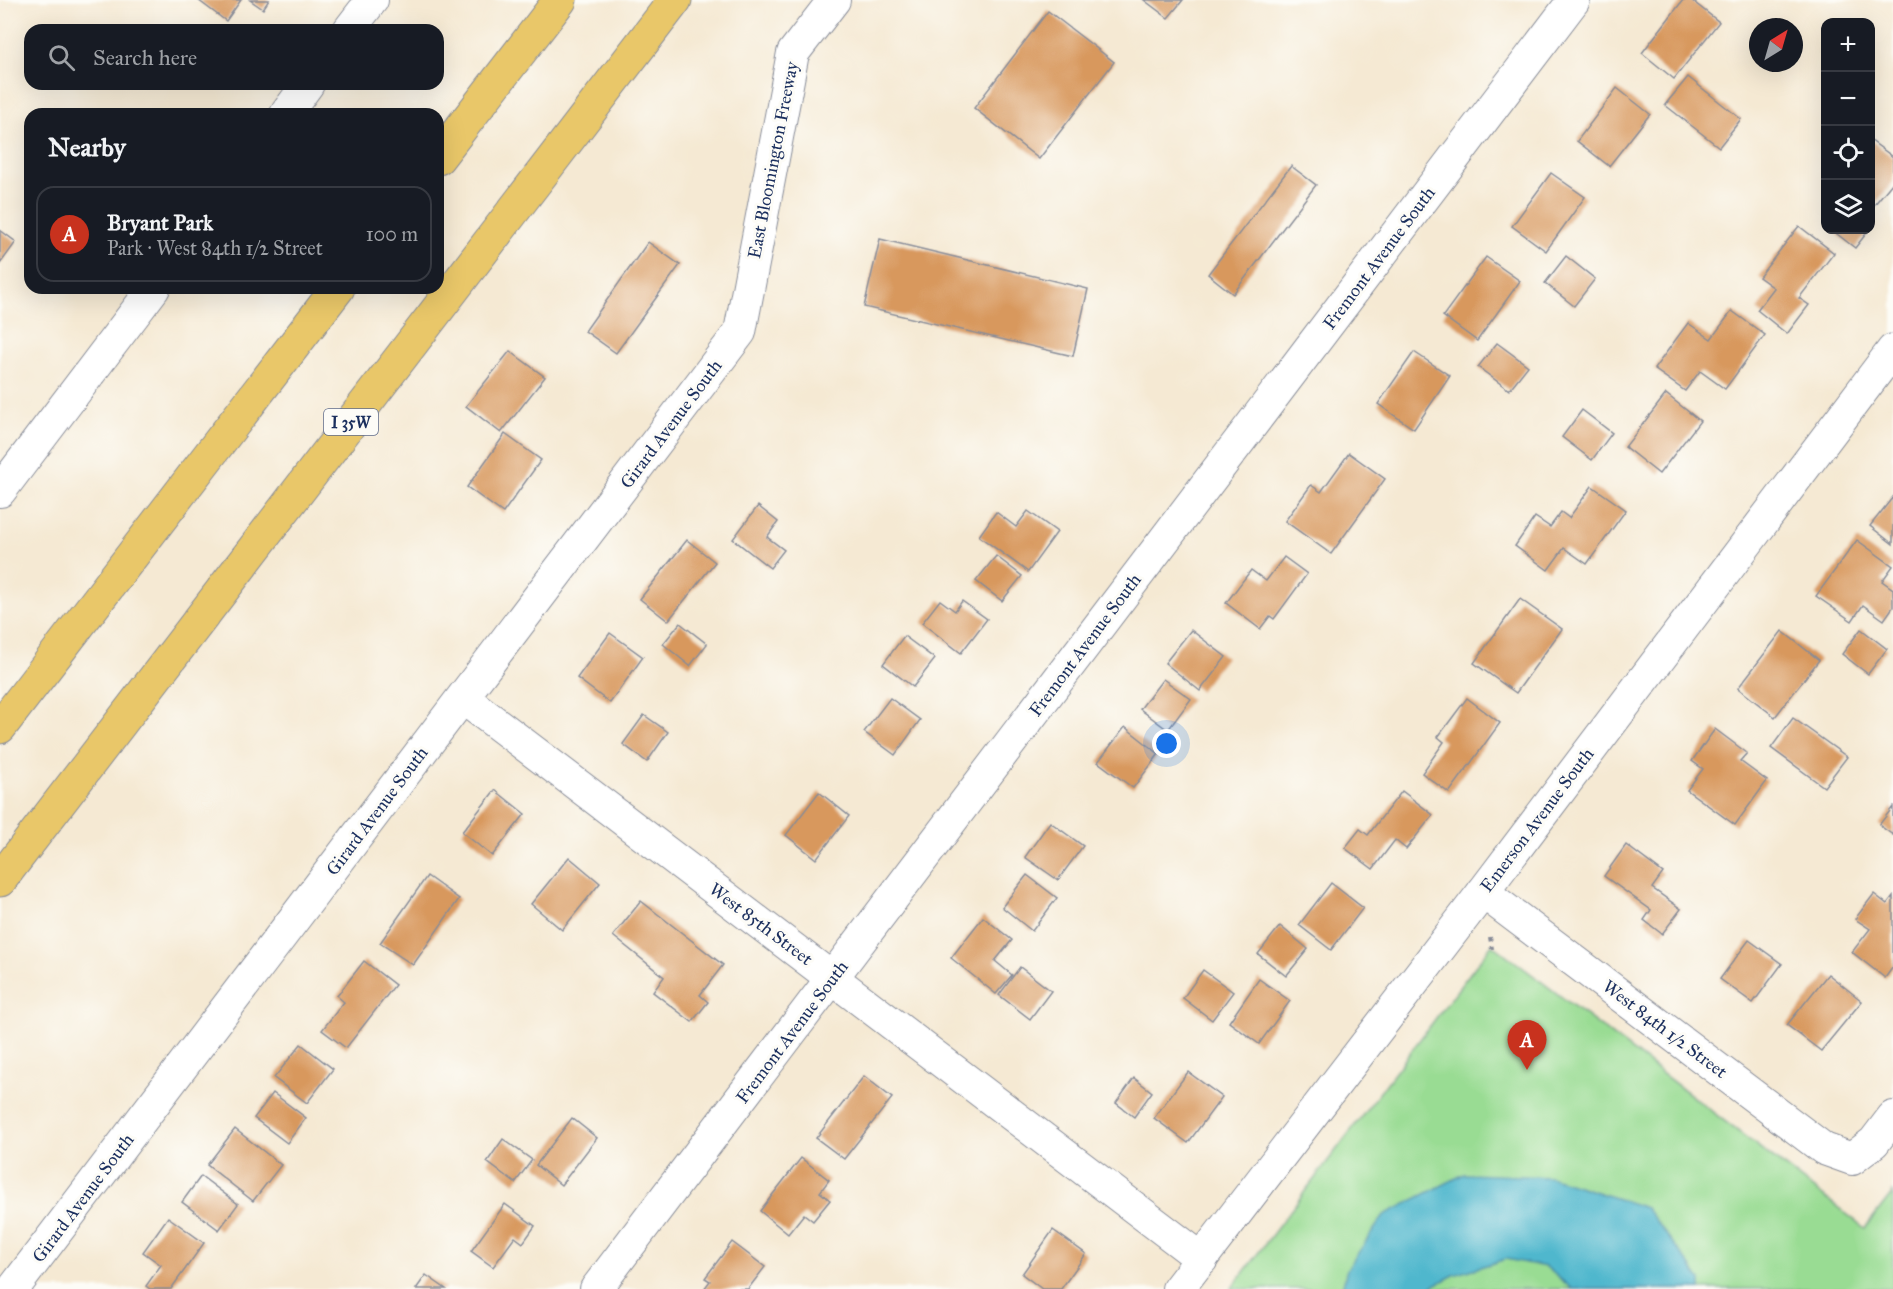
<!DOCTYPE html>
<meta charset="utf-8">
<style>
:root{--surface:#171b24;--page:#242831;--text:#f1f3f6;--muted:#9ea1a6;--line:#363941;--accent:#c8321e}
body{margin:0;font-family:"IM FELL Great Primer",serif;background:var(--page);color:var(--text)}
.controls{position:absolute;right:18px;top:18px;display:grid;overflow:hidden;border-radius:12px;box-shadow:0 6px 24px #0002}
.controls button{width:54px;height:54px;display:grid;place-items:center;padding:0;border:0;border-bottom:2px solid var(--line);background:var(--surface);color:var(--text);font:30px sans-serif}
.compass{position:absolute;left:1749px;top:18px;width:54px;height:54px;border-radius:50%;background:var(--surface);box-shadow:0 6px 24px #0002;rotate:37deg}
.you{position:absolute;left:1167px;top:744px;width:21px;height:21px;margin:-15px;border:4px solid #fff;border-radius:50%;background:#1a73e8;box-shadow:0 0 0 9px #1a73e833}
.badge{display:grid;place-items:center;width:39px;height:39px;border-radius:50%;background:var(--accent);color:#fff;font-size:20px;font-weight:700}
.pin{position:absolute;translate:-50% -50px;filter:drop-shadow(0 2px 3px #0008)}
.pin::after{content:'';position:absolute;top:32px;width:21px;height:18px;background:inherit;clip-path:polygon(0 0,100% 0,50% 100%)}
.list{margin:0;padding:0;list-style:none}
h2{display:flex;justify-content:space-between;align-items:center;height:78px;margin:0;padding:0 24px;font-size:26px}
h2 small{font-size:20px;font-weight:400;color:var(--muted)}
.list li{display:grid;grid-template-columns:39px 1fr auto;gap:18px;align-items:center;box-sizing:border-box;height:96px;margin:0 12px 12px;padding:0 12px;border:2px solid var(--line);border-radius:18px}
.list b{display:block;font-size:22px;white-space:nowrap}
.list p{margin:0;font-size:20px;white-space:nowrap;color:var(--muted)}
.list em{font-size:20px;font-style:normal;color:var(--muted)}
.icon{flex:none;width:33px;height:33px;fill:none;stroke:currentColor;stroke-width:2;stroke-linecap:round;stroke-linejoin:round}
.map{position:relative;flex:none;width:1893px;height:1289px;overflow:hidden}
.search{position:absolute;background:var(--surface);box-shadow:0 6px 24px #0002;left:24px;top:24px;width:420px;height:66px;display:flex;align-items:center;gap:15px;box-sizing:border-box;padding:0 21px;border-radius:18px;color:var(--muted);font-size:22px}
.panel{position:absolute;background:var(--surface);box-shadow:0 6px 24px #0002;left:24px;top:108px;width:420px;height:186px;border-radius:18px}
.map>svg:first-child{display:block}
.green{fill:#99dc93;stroke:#5a8678;stroke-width:1.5}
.water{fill:#4fb7cd;stroke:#357396;stroke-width:1.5}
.building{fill:#d8985d}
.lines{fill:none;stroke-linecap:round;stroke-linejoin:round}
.street-casing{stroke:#888c98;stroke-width:34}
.highway-casing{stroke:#888c98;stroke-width:35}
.path{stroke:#888c98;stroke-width:4;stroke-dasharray:4.5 4.5;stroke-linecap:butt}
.street{stroke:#fff;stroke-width:32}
.highway{stroke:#e9c769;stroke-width:33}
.labels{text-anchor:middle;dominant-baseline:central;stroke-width:6;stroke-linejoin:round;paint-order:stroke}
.shield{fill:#fdfcf7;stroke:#5f6c8c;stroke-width:1.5}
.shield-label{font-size:16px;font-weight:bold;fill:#1b2f5e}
.street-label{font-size:18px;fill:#1b2f5e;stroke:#fdfcf7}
</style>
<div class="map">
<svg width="1893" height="1289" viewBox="0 0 1893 1289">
<rect width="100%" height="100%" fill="#fdfcf7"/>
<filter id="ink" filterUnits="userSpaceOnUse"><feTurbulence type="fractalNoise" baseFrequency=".0167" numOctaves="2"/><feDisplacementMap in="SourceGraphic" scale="12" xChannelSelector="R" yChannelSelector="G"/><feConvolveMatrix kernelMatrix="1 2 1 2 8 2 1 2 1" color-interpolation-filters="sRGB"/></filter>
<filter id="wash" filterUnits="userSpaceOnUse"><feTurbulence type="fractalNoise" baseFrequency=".008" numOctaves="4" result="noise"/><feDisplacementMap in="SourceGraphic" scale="24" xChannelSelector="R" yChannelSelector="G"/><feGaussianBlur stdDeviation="1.35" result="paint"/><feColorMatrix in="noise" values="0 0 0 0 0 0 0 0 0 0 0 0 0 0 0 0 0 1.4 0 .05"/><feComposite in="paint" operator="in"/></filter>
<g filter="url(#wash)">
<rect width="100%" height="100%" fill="#f5e9d3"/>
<path class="green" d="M1492 944 1865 1228 1893 1192V1289H1231Z"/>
<path class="water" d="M1464 1174 1550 1177 1646 1208 1701 1280V1289H1572L1546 1267 1506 1259 1454 1275 1427 1289H1342L1347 1269 1384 1215Z"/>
<g id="blocks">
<g class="building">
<path d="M198 0H241L226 21Z"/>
<path d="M250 0H269L263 9Z"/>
<path d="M1144 0H1183L1168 18Z"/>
<path d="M1683 0H1691L1719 22 1674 79 1642 53Z"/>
<path d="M1048 11 1114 62 1039 159 974 108Z"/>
<path d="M1688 77 1741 119 1719 147 1665 105Z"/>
<path d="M1617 88 1650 114 1609 166 1577 141Z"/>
<path d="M1870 140 1893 157V182L1870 210Z"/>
<path d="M1291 166 1316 185 1233 294 1208 274Z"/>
<path d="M1551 173 1585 197 1546 251 1512 226Z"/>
<path d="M1799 226 1834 253 1799 298 1809 305 1787 334 1757 310 1774 288 1759 277Z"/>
<path d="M0 230 16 242 0 264Z"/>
<path d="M1832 230H1869L1855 248Z"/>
<path d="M880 239 1088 289 1073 356 864 307Z"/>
<path d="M648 242 680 265 616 353 585 331Z"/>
<path d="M1566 256 1595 279 1574 306 1545 283Z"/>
<path d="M1486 257 1520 281 1477 341 1443 316Z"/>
<path d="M1732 311 1765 335 1725 389 1700 371 1685 391 1654 369 1688 323 1711 339Z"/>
<path d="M1497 343 1528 366 1509 390 1478 367Z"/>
<path d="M510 351 545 377 501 433 466 406Z"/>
<path d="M1414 352 1450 376 1414 429 1378 404Z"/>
<path d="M1666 394 1700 421 1659 474 1625 447Z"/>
<path d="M1582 410 1612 433 1592 460 1562 437Z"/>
<path d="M505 434 541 460 503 513 467 487Z"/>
<path d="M1349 453 1385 479 1331 554 1285 521 1311 485 1321 492Z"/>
<path d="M1592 486 1626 510 1587 564 1564 548 1548 570 1515 546 1535 517 1550 527 1561 512 1569 518Z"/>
<path d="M1893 497V544L1870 526Z"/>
<path d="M758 506 778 522 767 537 784 550 770 568 733 539Z"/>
<path d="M1028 511 1057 532 1028 572 979 536 996 512 1016 527Z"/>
<path d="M687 540 715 562 668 621 640 599Z"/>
<path d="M1857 540 1893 566 1882 581 1893 589V607L1884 620 1863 605 1852 621 1816 596Z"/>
<path d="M996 556 1022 576 1002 601 976 581Z"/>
<path d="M1284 557 1307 574 1274 619 1270 616 1260 629 1226 603 1251 570 1266 581Z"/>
<path d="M1520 599 1562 629 1516 693 1474 663Z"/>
<path d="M940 600 955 611 962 601 987 619 961 653 922 623Z"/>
<path d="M680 623 707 644 690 666 663 644Z"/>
<path d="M1861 629 1887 649 1868 674 1842 654Z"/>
<path d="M1191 630 1226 657 1200 691 1165 663Z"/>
<path d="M1782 631 1819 660 1775 717 1738 688Z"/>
<path d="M610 633 643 657 610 703 577 678Z"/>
<path d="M904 636 935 659 913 687 883 664Z"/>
<path d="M1163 679 1191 699 1168 730 1140 709Z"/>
<path d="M890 698 920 720 895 755 864 732Z"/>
<path d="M1467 698 1500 723 1449 793 1422 773 1444 742 1438 737Z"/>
<path d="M644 715 668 732 647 762 623 744Z"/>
<path d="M1793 718 1847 757 1824 787 1771 748Z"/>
<path d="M1125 727 1159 754 1133 788 1098 762Z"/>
<path d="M1715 729 1747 753 1740 761 1767 781 1735 825 1687 790 1703 769 1692 761Z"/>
<path d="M495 790 525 814 492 856 462 832Z"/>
<path d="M1402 791 1433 815 1406 849 1395 840 1373 869 1345 848 1360 829 1368 835Z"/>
<path d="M819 792 849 816 816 859 786 835Z"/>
<path d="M1893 807V835L1879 825Z"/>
<path d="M1050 822 1083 846 1058 880 1025 857Z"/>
<path d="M1626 845 1663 873 1652 888 1681 909 1662 934 1644 920 1651 910 1604 876Z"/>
<path d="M569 857 600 883 562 930 531 904Z"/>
<path d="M1027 875 1057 898 1032 931 1002 907Z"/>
<path d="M427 876 459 899 413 965 380 943Z"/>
<path d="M1331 883 1363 908 1331 950 1299 925Z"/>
<path d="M1874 894 1887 904 1893 896V967L1885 978 1852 952 1870 929 1855 919Z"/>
<path d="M641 901 723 965 700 995 708 1002 692 1022 653 992 664 977 613 936Z"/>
<path d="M983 917 1012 940 995 961 1012 975 996 994 951 958Z"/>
<path d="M1280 926 1308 949 1286 976 1258 954Z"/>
<path d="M1749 940 1782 964 1753 1003 1720 979Z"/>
<path d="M364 961 395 985 346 1048 322 1030 344 1002 337 996Z"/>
<path d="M1020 967 1051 991 1030 1019 999 995Z"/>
<path d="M1203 970 1233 992 1212 1020 1183 998Z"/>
<path d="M1828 974 1862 1001 1821 1051 1787 1025Z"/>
<path d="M1259 979 1290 1001 1259 1044 1229 1022Z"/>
<path d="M301 1044 333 1069 307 1103 274 1078Z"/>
<path d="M1188 1072 1222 1097 1188 1143 1154 1118Z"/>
<path d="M864 1076 892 1098 844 1159 816 1138Z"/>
<path d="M1134 1078 1152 1092 1134 1117 1116 1103Z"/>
<path d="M273 1093 306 1118 287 1143 254 1118Z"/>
<path d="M572 1118 597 1138 561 1185 536 1165Z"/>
<path d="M235 1129 281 1165 253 1201 207 1165Z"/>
<path d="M503 1139 532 1160 515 1183 487 1162Z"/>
<path d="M801 1158 829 1180 820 1192 830 1200 813 1221 804 1214 788 1234 760 1211Z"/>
<path d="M201 1176 238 1204 219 1230 182 1202Z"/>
<path d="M505 1204 535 1226 523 1243 515 1237 493 1267 471 1251Z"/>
<path d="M168 1217 204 1243 171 1289H150L146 1286 161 1265 143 1252Z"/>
<path d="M1053 1230 1086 1254 1061 1289H1042L1022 1274Z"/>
<path d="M732 1242 765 1267 748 1289H704L710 1281 705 1278Z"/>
<path d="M426 1275 446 1289H416Z"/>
</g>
</g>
</g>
<g filter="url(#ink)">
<use href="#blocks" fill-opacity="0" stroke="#888c98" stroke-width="1.5"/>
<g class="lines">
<defs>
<g id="street">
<path d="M349 30 372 0"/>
<path d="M286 114 308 84"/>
<path d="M0 491 154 288"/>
<path d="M463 698 1202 1259"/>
<path d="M1483 892 1824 1149 1852 1159 1874 1142 1893 1117"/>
<path d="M13 1289 740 332 793 53 834 0"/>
<path d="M596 1289 1574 0"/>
<path d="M1178 1289 1483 892 1893 350"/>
</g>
<g id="highway">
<path d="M438 158 560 0"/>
<path d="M0 727 338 288"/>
<path d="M0 880 675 0"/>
</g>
</defs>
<use href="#street" class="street-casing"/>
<use href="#highway" class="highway-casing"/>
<path class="path" d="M1490 937 1492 949"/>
<use href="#street" class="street"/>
<use href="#highway" class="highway"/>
</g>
</g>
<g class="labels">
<rect class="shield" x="324" y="409" width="54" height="26" rx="4.5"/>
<g class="shield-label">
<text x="351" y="422">I 35W</text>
</g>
<g class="street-label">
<text transform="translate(773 160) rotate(-79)">East Bloomington Freeway</text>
<text transform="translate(1379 258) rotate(-53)">Fremont Avenue South</text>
<text transform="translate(671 424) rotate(-53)">Girard Avenue South</text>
<text transform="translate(1085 645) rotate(-53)">Fremont Avenue South</text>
<text transform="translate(377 811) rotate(-53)">Girard Avenue South</text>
<text transform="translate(1537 820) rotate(-53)">Emerson Avenue South</text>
<text transform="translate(761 924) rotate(37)">West 85th Street</text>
<text transform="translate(1665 1029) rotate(37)">West 84th 1/2 Street</text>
<text transform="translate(792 1032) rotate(-53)">Fremont Avenue South</text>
<text transform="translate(83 1198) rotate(-53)">Girard Avenue South</text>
</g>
</g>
</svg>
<div class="controls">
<button>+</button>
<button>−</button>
<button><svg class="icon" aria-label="locate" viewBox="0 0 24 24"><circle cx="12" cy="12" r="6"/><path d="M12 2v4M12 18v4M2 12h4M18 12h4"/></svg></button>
<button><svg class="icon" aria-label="layers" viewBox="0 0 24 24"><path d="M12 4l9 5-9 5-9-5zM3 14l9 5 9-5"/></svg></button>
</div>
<svg class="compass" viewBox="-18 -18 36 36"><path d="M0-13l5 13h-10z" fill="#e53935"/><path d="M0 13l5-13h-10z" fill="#9ea1a6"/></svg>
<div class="you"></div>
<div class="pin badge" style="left:1527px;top:1070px">A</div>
<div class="search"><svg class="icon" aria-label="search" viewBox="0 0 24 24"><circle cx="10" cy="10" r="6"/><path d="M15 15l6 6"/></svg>Search here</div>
<section class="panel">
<h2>Nearby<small></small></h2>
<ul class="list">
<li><span class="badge">A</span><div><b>Bryant Park</b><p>Park · West 84th 1/2 Street</p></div><em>100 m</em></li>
</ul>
</section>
</div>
